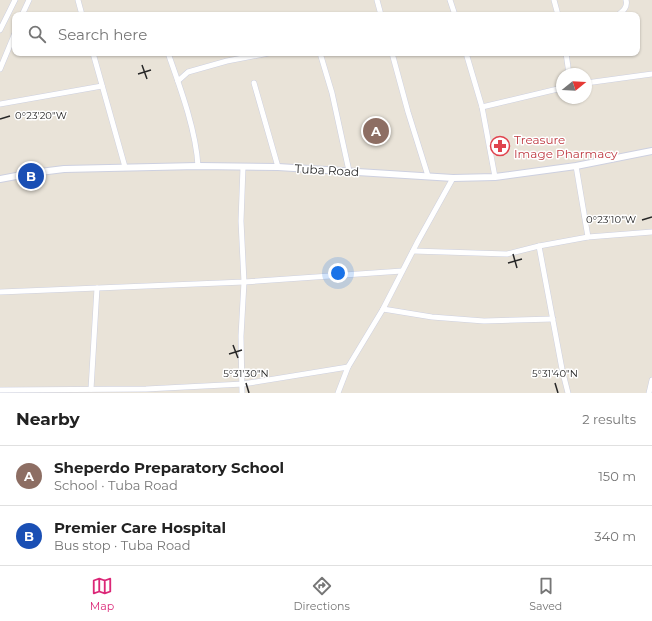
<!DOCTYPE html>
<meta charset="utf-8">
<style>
:root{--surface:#fff;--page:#f2f2f2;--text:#222;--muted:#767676;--line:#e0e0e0;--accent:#db2777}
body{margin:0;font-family:Montserrat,sans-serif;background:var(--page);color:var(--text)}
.compass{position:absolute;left:556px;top:68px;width:36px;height:36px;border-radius:50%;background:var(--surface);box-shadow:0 1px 3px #0004;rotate:72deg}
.you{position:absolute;left:338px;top:273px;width:14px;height:14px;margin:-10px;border:3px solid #fff;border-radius:50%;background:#1a73e8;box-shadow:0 0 0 6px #1a73e833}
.badge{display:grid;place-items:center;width:26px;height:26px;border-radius:50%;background:var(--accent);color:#fff;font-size:13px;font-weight:700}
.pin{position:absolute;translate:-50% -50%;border:2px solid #fff;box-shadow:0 1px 4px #0006}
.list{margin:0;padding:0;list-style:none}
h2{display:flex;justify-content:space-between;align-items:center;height:52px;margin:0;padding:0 16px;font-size:17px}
h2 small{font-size:13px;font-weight:400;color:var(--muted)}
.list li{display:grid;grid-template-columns:26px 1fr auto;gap:12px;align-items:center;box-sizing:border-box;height:60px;padding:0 16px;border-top:1px solid var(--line)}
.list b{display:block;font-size:15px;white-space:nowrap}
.list p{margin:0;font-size:13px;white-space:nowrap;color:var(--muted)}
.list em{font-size:13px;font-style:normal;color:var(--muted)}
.icon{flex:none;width:22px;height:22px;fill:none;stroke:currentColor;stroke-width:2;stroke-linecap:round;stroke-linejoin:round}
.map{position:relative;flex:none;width:652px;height:393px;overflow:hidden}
.search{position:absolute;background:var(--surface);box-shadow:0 1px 3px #0004;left:12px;right:12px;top:12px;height:44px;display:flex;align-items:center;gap:10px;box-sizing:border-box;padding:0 14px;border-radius:8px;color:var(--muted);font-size:15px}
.sheet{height:172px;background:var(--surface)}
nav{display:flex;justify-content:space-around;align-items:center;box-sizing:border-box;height:56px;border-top:1px solid var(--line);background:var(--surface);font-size:11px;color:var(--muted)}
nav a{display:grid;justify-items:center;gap:2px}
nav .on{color:var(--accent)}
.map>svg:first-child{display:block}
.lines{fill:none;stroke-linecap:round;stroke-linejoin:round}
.minor-casing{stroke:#cdd0e0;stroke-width:6}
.tertiary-casing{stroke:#cdd0e0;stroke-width:8}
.minor{stroke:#fff;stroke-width:5}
.tertiary{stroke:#fff;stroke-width:6}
.ticks{fill:none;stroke:#272727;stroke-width:1.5}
.labels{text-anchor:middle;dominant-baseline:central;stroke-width:3;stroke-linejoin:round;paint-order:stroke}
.health-label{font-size:12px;fill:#be3a42;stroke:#fff;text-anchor:start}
.street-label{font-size:12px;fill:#272727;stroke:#fff}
.ticks-label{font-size:10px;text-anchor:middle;fill:#272727;stroke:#fff;stroke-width:3;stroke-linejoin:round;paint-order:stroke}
</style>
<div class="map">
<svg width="652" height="393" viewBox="0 0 652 393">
<rect width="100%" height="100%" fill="#e9e3d8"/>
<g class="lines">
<defs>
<g id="minor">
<path d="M78 0 82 15"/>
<path d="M377 0 381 15"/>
<path d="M450 0 455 15"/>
<path d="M554 0 558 15"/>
<path d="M22 15 29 0"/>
<path d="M618 15C623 11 628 7 626 0"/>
<path d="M0 30 15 0"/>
<path d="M93 53 125 167"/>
<path d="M168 53C180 87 196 130 198 166"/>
<path d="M320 53 332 93 349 171"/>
<path d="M392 53 408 112 428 176"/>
<path d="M466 53 482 107 495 177"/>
<path d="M566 53 569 74"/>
<path d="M0 69 15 33"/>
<path d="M178 81 188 72 227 61 269 53"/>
<path d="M254 83 278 167"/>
<path d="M586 83 652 74"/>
<path d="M0 104 102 86"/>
<path d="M482 107 562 88"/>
<path d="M576 166 588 237"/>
<path d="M539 246 562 369 568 393"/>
<path d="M413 251 507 254 539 246 588 237 652 232"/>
<path d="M0 292 244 282 402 271"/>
<path d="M383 309 432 317 484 321 553 319"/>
<path d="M91 389 97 288"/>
<path d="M0 390 146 389 243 384 348 367"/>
<path d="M242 393 241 336 244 282 241 221 243 167"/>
<path d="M338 393 348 367 383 309 418 241 453 178"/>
<path d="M649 393 652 380"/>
</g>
<path id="tertiary" d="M0 179 32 173 64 169 198 166 278 167 453 178 495 177 576 166 652 151"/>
</defs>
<use href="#minor" class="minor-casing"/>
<use href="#tertiary" class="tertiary-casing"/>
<use href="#minor" class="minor"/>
<use href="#tertiary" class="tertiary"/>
</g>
<path class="ticks" d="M142 65 147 79M138 74 151 70M0 119 10 116M642 220 652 217M513 254 517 268M508 263 522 259M233 345 238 358M229 354 242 350M246 383 249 393M555 383 558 393"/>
<defs>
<symbol id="pharmacy-ring" viewBox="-11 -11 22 22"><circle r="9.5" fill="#fff" stroke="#e0444e" stroke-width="1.5"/><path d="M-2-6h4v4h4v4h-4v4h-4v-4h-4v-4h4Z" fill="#e0444e"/></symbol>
</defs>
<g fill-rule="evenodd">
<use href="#pharmacy-ring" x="489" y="135" width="22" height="22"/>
</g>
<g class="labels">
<g class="health-label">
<text x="514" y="139">Treasure<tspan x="514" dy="14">Image Pharmacy</tspan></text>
</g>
<g class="street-label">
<text transform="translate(327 170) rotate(3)">Tuba Road</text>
</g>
</g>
<g class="ticks-label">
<text x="41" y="119">0°23'20"W</text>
<text x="611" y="223">0°23'10"W</text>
<text x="246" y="377">5°31'30"N</text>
<text x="555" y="377">5°31'40"N</text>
</g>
</svg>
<svg class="compass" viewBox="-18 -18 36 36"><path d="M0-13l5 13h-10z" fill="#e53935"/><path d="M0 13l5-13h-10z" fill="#767676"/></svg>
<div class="you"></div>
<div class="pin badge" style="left:376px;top:131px;background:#8d6e63">A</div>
<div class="pin badge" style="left:31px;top:176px;background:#1a4fb4">B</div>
<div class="search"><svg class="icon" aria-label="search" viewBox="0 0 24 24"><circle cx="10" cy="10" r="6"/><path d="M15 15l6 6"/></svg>Search here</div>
</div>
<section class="sheet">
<h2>Nearby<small>2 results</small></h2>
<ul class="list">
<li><span class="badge" style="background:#8d6e63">A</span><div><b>Sheperdo Preparatory School</b><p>School · Tuba Road</p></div><em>150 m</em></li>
<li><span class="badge" style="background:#1a4fb4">B</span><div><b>Premier Care Hospital</b><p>Bus stop · Tuba Road</p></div><em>340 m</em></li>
</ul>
</section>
<nav>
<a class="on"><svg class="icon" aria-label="map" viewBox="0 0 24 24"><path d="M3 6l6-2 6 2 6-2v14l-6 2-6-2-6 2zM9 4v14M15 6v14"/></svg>Map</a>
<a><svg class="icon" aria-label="directions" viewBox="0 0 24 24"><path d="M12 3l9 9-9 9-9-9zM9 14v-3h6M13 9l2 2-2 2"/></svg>Directions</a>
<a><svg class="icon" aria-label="saved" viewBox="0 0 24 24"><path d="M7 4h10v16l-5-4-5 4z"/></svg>Saved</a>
</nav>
